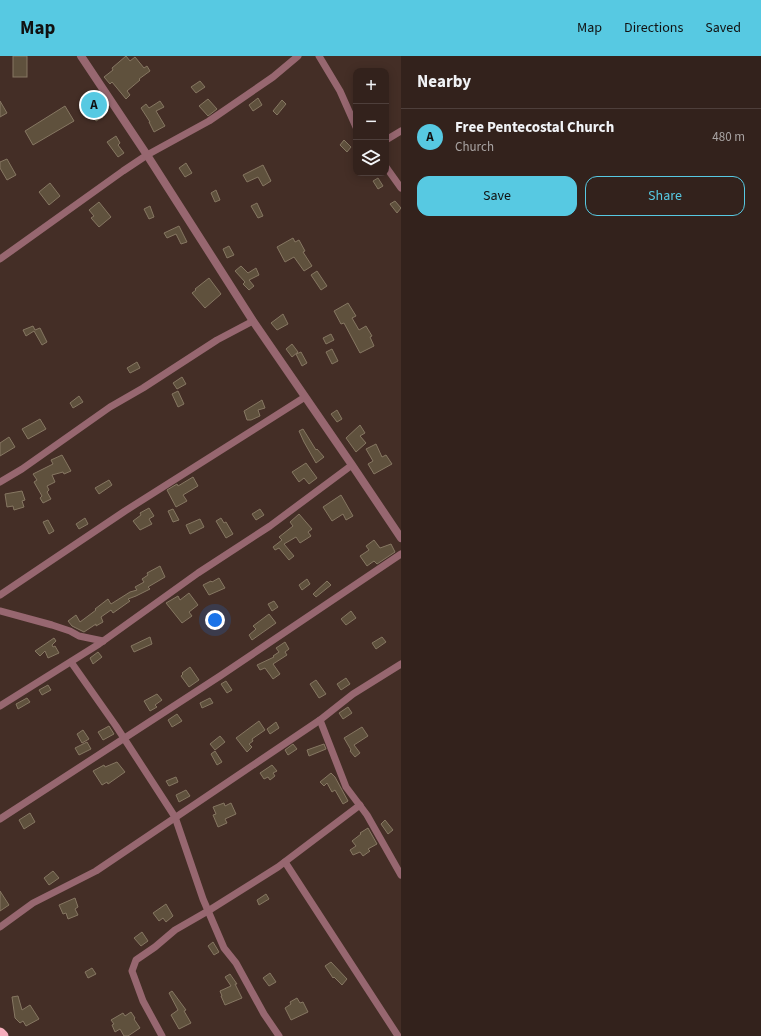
<!DOCTYPE html>
<meta charset="utf-8">
<style>
:root{--surface:#33221c;--page:#3e2f29;--text:#f1f3f6;--muted:#a9a4a3;--line:#4e3f3b;--accent:#57c9e2}
body{margin:0;font-family:"Source Sans 3",sans-serif;background:var(--page);color:var(--text)}
.controls{position:absolute;right:12px;top:12px;display:grid;overflow:hidden;border-radius:8px;box-shadow:0 2px 10px #0003}
.controls button{width:36px;height:36px;display:grid;place-items:center;padding:0;border:0;border-bottom:1px solid var(--line);background:var(--surface);color:var(--text);font:20px sans-serif}
.you{position:absolute;left:215px;top:564px;width:14px;height:14px;margin:-10px;border:3px solid #fff;border-radius:50%;background:#1a73e8;box-shadow:0 0 0 6px #1a73e833}
.badge{display:grid;place-items:center;width:26px;height:26px;border-radius:50%;background:var(--accent);color:#111;font-size:13px;font-weight:700}
.pin{position:absolute;translate:-50% -50%;border:2px solid #fff;box-shadow:0 1px 4px #0006}
.list{margin:0;padding:0;list-style:none}
h2{display:flex;justify-content:space-between;align-items:center;height:52px;margin:0;padding:0 16px;font-size:17px}
h2 small{font-size:13px;font-weight:400;color:var(--muted)}
.list li{display:grid;grid-template-columns:26px 1fr auto;gap:12px;align-items:center;box-sizing:border-box;height:56px;padding:0 16px;border-top:1px solid var(--line)}
.list b{display:block;font-size:15px;white-space:nowrap}
.list p{margin:0;font-size:13px;white-space:nowrap;color:var(--muted)}
.list em{font-size:13px;font-style:normal;color:var(--muted)}
.actions{display:flex;gap:8px;padding:12px 16px}
.actions a{flex:1;padding:9px 0;border:1px solid var(--accent);border-radius:12px;text-align:center;font-size:14px;color:var(--accent)}
.actions .main{background:var(--accent);color:#111}
.icon{flex:none;width:22px;height:22px;fill:none;stroke:currentColor;stroke-width:2;stroke-linecap:round;stroke-linejoin:round}
.map{position:relative;flex:none;width:401px;height:980px;overflow:hidden}
header{display:flex;align-items:center;gap:24px;box-sizing:border-box;height:56px;padding:0 20px;background:var(--accent);color:#111}
header strong{font-size:19px}
nav{display:flex;gap:22px;margin-inline-start:auto;font-size:14px}
main{display:flex}
aside{flex:1;background:var(--surface)}
.map>svg:first-child{display:block}
.building{fill:#5f513d;stroke:#867762}
.lines{fill:none;stroke-linecap:round;stroke-linejoin:round}
.minor{stroke:#976770;stroke-width:7}
.tertiary{stroke:#976770;stroke-width:8}
.trunk{stroke:#f6aebc;stroke-width:11}
</style>
<header>
<strong>Map</strong>
<nav><a>Map</a><a>Directions</a><a>Saved</a></nav>
</header>
<main>
<div class="map">
<svg width="401" height="980" viewBox="0 0 401 980">
<rect width="100%" height="100%" fill="#442e26"/>
<g class="building">
<rect x="13" y="0" width="14" height="21"/>
<path d="M126 0 130 5 135 1 144 12 147 10 150 15 139 23 140 24 127 35 130 39 126 43 112 26 110 28 104 21 113 14 112 12Z"/>
<path d="M200 25 205 31 196 37 191 31Z"/>
<path d="M258 42 262 49 253 55 249 49Z"/>
<path d="M208 43 217 53 208 60 199 50Z"/>
<path d="M282 44 286 48 277 59 273 55Z"/>
<path d="M0 45 7 57 0 61Z"/>
<path d="M160 45 164 51 156 55 165 70 154 76 149 66H150L141 52 146 48 149 52Z"/>
<path d="M65 50 74 65 33 89 25 75Z"/>
<path d="M98 53 103 61 96 65 92 58Z"/>
<path d="M116 80 120 87 118 89 124 97 118 101 107 86Z"/>
<path d="M344 84 351 91 347 96 340 89Z"/>
<path d="M7 103 16 119 7 124 0 112V106Z"/>
<path d="M186 107 192 117 185 121 179 112Z"/>
<path d="M263 109 271 125 263 130 258 121 247 126 243 119Z"/>
<path d="M378 122 383 130 378 133 373 125Z"/>
<path d="M50 127 60 140 49 149 39 136Z"/>
<path d="M216 134 220 144 215 146 211 137Z"/>
<path d="M395 145 401 152 397 157 390 148Z"/>
<path d="M99 146 111 161 99 171 91 162 94 160 89 154Z"/>
<path d="M257 147 263 160 258 162 251 150Z"/>
<path d="M150 150 154 161 149 163 144 153Z"/>
<path d="M179 170 187 186 181 188 176 178 167 182 164 177Z"/>
<path d="M293 182 295 186 299 184 305 195 303 196 312 210 304 215 294 201 285 206 277 191Z"/>
<path d="M229 190 234 199 227 202 223 193Z"/>
<path d="M241 210 248 217 256 212 259 219 249 224 254 230 249 234 243 228 245 226 235 215Z"/>
<path d="M317 215 327 230 321 234 311 219Z"/>
<path d="M209 222 221 238 205 252 192 237 196 234 195 233Z"/>
<path d="M348 247 356 260 352 262 359 274 366 270 372 280 370 281 374 290 360 297 344 267 341 268 334 255Z"/>
<path d="M283 258 288 268 277 274 271 267Z"/>
<path d="M33 270 35 274 40 272 47 286 42 289 34 275 26 280 23 274Z"/>
<path d="M331 278 334 284 326 288 323 282Z"/>
<path d="M292 288 298 296 292 301 286 293Z"/>
<path d="M332 293 338 305 332 308 326 296Z"/>
<path d="M301 296 307 307 302 310 296 298Z"/>
<path d="M137 306 140 312 130 317 127 312Z"/>
<path d="M182 321 186 328 177 333 173 327Z"/>
<path d="M178 335 184 348 178 351 172 338Z"/>
<path d="M79 340 83 346 73 352 70 347Z"/>
<path d="M262 344 265 352 258 354 260 360 251 364H247L244 355Z"/>
<path d="M337 354 342 363 337 366 331 358Z"/>
<path d="M40 363 46 373 28 383 22 373Z"/>
<path d="M360 369 365 377 360 380 366 387 356 396 346 382Z"/>
<path d="M303 373 316 394 317 393 324 401 316 407 304 386 299 375Z"/>
<path d="M9 381 15 391 0 400V387Z"/>
<path d="M376 388 382 401 386 399 392 408 374 418 368 408 373 405 366 393Z"/>
<path d="M62 399 71 415 64 418 63 416 52 419 55 426 47 430 49 434 47 436 51 443 43 447 40 442 42 440 34 426 37 424 33 418 53 408 51 404Z"/>
<path d="M306 407 317 422 309 428 304 422 299 426 292 416Z"/>
<path d="M193 421 198 430 183 439 187 445 176 451 167 434 177 428 178 430Z"/>
<path d="M109 424 112 429 99 438 95 432Z"/>
<path d="M22 435 25 444 22 445 24 451 14 454 13 450 7 451 5 438Z"/>
<path d="M341 439 353 460 346 464 343 458 332 465 323 451Z"/>
<path d="M149 452 154 460 149 463 152 468 140 474 133 465 141 459 140 457Z"/>
<path d="M173 453 179 464 173 466 168 455Z"/>
<path d="M260 453 264 459 256 464 252 458Z"/>
<path d="M299 458 312 473 308 476 311 480 300 487 296 481 284 488 294 500 289 504 279 492 275 494 273 491 282 484 279 481 293 470 290 466Z"/>
<path d="M85 462 88 468 79 473 76 468Z"/>
<path d="M221 462 224 467 226 466 233 478 226 482 216 465Z"/>
<path d="M200 463 204 471 190 478 186 469Z"/>
<path d="M48 464 54 475 49 478 43 466Z"/>
<path d="M374 484 380 492 391 488 395 496 377 508 374 505 367 510 360 500 369 494 366 490Z"/>
<path d="M160 510 165 521 148 531 150 533 136 540 128 543 130 545 113 557 111 554 101 561 103 566 96 570V568L84 576 72 570 68 565 76 559 80 566 96 554 95 553 108 543 111 548 130 536 137 534 135 531 144 526 142 523 148 519 147 517Z"/>
<path d="M219 522 225 532 209 539 203 529 211 525 212 526Z"/>
<path d="M307 523 310 528 302 534 299 529Z"/>
<path d="M327 525 331 529 316 541 313 538Z"/>
<path d="M189 537 198 549 189 556 192 560 182 567 166 547 178 540 180 544Z"/>
<path d="M274 545 278 551 272 555 268 548Z"/>
<path d="M351 555 356 562 346 569 341 563Z"/>
<path d="M269 558 276 567 252 584 249 579 256 573 253 570Z"/>
<path d="M150 581 152 588 134 596 131 590Z"/>
<path d="M382 581 386 586 376 593 372 587Z"/>
<path d="M54 582 56 585 52 589 53 591 55 590 59 597 48 602 45 595 40 600 35 595Z"/>
<path d="M285 586 289 593 285 596 287 599 273 608 280 618 273 623 265 612 260 614 257 609 274 601 273 600 279 596 276 592Z"/>
<path d="M98 596 102 601 93 608 90 602Z"/>
<path d="M190 611 199 624 189 631 181 620 183 618 182 617Z"/>
<path d="M346 622 350 628 341 634 337 628Z"/>
<path d="M316 624 326 638 319 642 310 628Z"/>
<path d="M226 625 232 634 227 637 221 628Z"/>
<path d="M48 629 51 634 42 639 39 634Z"/>
<path d="M157 638 162 644 155 649 157 651 150 655 144 645Z"/>
<path d="M27 642 30 646 18 653 16 648Z"/>
<path d="M210 642 213 647 202 652 200 647Z"/>
<path d="M348 651 352 657 343 663 339 657Z"/>
<path d="M177 658 182 665 172 671 168 664Z"/>
<path d="M259 665 265 674 252 683 253 685 249 688 252 691 247 696 236 682Z"/>
<path d="M276 666 279 672 270 678 267 673Z"/>
<path d="M109 670 114 678 103 684 98 676Z"/>
<path d="M362 671 368 680 354 689 360 697 355 701 350 695 351 694 344 682Z"/>
<path d="M83 674 89 683 82 687 77 678Z"/>
<path d="M220 680 225 686 215 694 210 688Z"/>
<path d="M87 686 91 693 79 699 75 692Z"/>
<path d="M293 688 297 693 288 699 285 694Z"/>
<path d="M324 688 326 693 309 700 307 694Z"/>
<path d="M215 695 222 706 217 709 211 698Z"/>
<path d="M117 706 125 716 108 728 107 726 102 729 93 715 104 709 105 711Z"/>
<path d="M272 709 277 715 273 717 275 720 270 724 268 721 264 723 260 717Z"/>
<path d="M331 717 335 721 348 745 343 748 335 734 332 736 327 727 324 730 320 726Z"/>
<path d="M176 721 178 726 169 730 166 725Z"/>
<path d="M186 734 190 740 179 746 176 739Z"/>
<path d="M224 747 225 750 231 747 236 758 225 763 227 767 218 771 213 759 216 758 213 751Z"/>
<path d="M30 757 35 766 24 773 19 764Z"/>
<path d="M385 764 393 774 388 778 381 768Z"/>
<path d="M368 772 377 788 368 793 370 795 363 800 360 796 353 799 350 794 356 790 352 785 361 778 360 777Z"/>
<path d="M53 815 59 822 49 829 44 822Z"/>
<path d="M0 835 9 849 0 855Z"/>
<path d="M266 838 269 843 259 849 257 844Z"/>
<path d="M75 842 78 851 75 853 78 859 68 863 66 857 63 858 59 849Z"/>
<path d="M166 848 173 860 166 866 163 862 159 865 153 857Z"/>
<path d="M142 876 148 885 141 890 134 882Z"/>
<path d="M213 886 219 896 214 899 208 890Z"/>
<path d="M331 906 347 923 342 929 334 921 333 922 325 910Z"/>
<path d="M92 912 96 918 88 922 85 916Z"/>
<path d="M270 917 276 926 269 930 263 922Z"/>
<path d="M230 918 237 928H235L242 942 225 949 221 940H222L220 935 231 930 225 921Z"/>
<path d="M172 935 186 954 184 955 191 967 179 973 171 959 178 954 169 937Z"/>
<path d="M18 940 22 954 30 949 39 963 26 970 23 965 20 967 15 962 12 941Z"/>
<path d="M297 942 300 947 303 946 308 956 291 964 285 952 291 948 290 946Z"/>
<path d="M131 956 135 962 134 963 140 972 128 980H124L120 973 115 976 112 969 114 968 111 964 123 957 125 960Z"/>
</g>
<g class="lines">
<g class="minor">
<path d="M319 0 340 35 356 71"/>
<path d="M386 84 401 75"/>
<path d="M386 111 401 132"/>
<path d="M0 203 123 115 147 99 209 65 273 21 298 0"/>
<path d="M0 426 22 413 110 351 143 332 217 284 253 265"/>
<path d="M0 539 125 455 305 341"/>
<path d="M0 555 52 569 70 575 79 580 103 585"/>
<path d="M71 606 116 670 175 761 203 843 224 892 236 907 264 958 279 980"/>
<path d="M0 650 99 588 198 517 270 470 352 409"/>
<path d="M320 664 346 731 367 759 401 819"/>
<path d="M0 763 220 620 401 498"/>
<path d="M285 806 398 980"/>
<path d="M0 871 33 847 96 815 320 664 353 638 401 608"/>
<path d="M162 980 143 945 132 915 136 904 155 891 175 874 208 855 278 811 360 749"/>
</g>
<path class="tertiary" d="M81 0 147 99 253 265 352 409 401 482"/>
<path class="trunk" d="M0 977 3 980"/>
</g>
</svg>
<div class="controls">
<button>+</button>
<button>−</button>
<button><svg class="icon" aria-label="layers" viewBox="0 0 24 24"><path d="M12 4l9 5-9 5-9-5zM3 14l9 5 9-5"/></svg></button>
</div>
<div class="you"></div>
<div class="pin badge" style="left:94px;top:49px">A</div>
</div>
<aside>
<h2>Nearby<small></small></h2>
<ul class="list">
<li><span class="badge">A</span><div><b>Free Pentecostal Church</b><p>Church</p></div><em>480 m</em></li>
</ul>
<div class="actions"><a class="main">Save</a><a>Share</a></div>
</aside>
</main>
